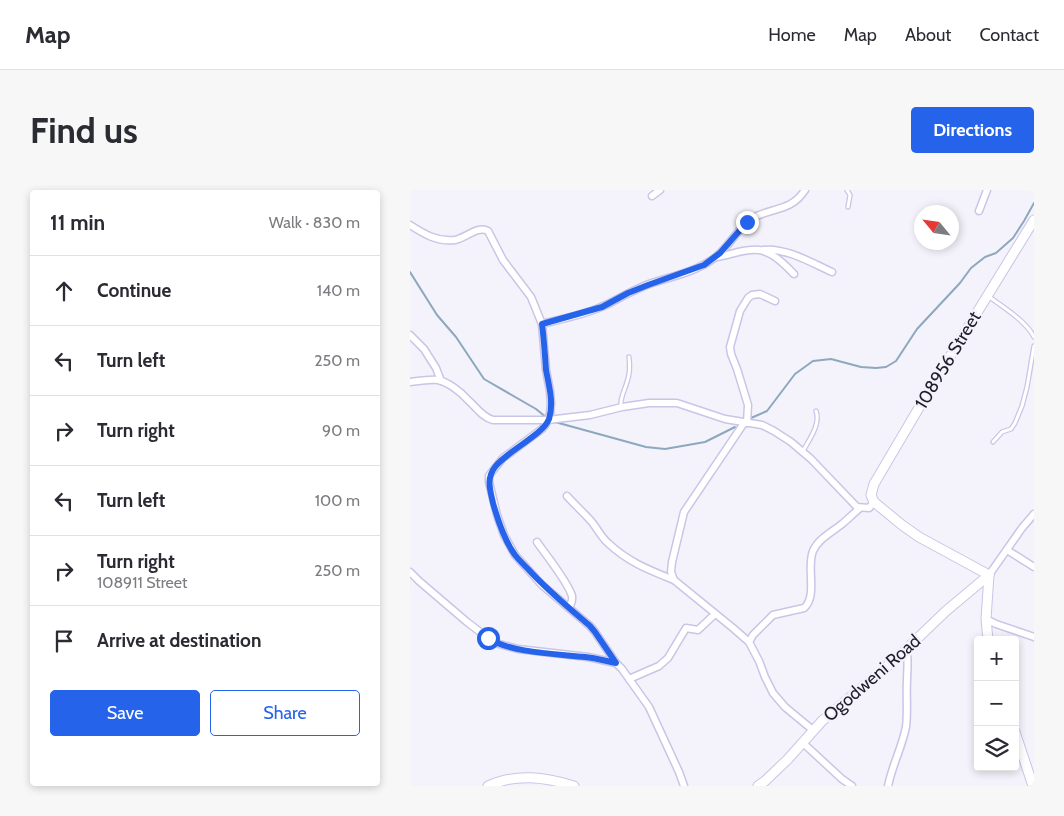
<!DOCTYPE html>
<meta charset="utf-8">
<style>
:root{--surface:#fff;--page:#f7f7f7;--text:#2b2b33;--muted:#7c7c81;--line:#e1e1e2;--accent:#2563eb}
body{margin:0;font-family:Cabin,sans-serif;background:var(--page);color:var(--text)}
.controls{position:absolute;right:15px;bottom:15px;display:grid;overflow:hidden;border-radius:5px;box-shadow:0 2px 8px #0003}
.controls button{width:45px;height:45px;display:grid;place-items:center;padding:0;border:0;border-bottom:1px solid var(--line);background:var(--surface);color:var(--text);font:25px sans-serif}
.compass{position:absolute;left:504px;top:15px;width:45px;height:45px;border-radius:50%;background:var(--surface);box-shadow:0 2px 8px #0003;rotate:299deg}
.stop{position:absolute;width:15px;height:15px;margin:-11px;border:4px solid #2563eb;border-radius:50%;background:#fff}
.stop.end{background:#2563eb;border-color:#fff;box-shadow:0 1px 5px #0008}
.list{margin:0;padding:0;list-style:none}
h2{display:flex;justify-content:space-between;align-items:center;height:65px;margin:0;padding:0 20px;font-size:21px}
h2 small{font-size:16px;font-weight:400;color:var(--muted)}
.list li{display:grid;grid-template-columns:32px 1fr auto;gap:15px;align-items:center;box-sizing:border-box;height:70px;padding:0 20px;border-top:1px solid var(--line)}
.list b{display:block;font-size:19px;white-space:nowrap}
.list p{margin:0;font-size:16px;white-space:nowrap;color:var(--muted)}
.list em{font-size:16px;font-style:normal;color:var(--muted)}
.actions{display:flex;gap:10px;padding:15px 20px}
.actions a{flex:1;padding:11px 0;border:1px solid var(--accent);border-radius:5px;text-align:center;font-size:18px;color:var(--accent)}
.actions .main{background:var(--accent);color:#fff}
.icon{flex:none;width:28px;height:28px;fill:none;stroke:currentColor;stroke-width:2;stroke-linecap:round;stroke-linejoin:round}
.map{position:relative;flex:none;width:624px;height:596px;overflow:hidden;border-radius:5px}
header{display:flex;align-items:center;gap:30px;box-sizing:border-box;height:70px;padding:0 25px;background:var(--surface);border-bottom:1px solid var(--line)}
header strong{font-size:24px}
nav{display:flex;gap:28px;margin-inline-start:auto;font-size:18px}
.intro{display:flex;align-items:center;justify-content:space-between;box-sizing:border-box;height:120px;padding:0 30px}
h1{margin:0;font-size:35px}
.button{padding:12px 22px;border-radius:5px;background:var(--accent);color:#fff;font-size:18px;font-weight:700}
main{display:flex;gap:30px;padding:0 30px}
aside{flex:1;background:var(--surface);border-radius:5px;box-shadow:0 2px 8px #0003}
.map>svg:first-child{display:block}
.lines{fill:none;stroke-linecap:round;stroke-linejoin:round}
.stream{stroke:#8da8be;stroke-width:2}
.service-casing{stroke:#c9c5e7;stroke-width:5.5}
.minor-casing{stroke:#c9c5e7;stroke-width:9}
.tertiary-casing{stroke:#c9c5e7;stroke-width:11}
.service{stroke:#fff;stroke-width:3}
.minor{stroke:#fff;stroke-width:6}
.tertiary{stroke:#fff;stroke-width:9}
.route{stroke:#2563eb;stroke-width:6}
.labels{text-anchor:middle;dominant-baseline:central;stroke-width:5;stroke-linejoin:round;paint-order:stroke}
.street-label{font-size:18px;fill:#201e2b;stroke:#f4f3fb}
</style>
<header>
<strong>Map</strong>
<nav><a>Home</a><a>Map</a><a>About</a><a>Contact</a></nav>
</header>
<div class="intro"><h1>Find us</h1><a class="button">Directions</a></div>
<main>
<aside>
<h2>11 min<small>Walk · 830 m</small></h2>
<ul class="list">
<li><svg class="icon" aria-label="ahead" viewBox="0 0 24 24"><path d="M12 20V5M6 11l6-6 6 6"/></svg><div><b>Continue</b></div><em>140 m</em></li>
<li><svg class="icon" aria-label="left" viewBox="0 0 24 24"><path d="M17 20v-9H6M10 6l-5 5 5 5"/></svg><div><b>Turn left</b></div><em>250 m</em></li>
<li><svg class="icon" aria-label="right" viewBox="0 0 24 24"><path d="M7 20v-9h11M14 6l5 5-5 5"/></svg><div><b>Turn right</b></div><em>90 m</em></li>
<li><svg class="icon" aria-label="left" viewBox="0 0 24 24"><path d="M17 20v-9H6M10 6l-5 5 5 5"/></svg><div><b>Turn left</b></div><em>100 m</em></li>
<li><svg class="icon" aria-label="right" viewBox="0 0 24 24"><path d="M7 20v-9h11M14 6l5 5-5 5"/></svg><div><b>Turn right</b><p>108911 Street</p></div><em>250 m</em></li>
<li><svg class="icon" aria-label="arrive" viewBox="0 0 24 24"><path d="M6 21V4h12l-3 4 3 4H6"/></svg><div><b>Arrive at destination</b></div></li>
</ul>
<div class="actions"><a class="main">Save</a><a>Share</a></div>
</aside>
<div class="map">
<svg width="624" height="596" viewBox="0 0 624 596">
<rect width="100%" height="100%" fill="#f4f3fb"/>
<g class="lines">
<g class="stream">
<path d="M0 82 27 125 46 147 74 189 126 219 137 228"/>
<path d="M341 228 357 221 385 184 403 171 421 169 451 177 466 178 476 177 486 171 507 139 550 93 561 78 575 67 586 63 603 48 614 31 624 13"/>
<path d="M145 232 236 257 255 259 295 252 325 237"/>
</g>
<defs>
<g id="service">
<path d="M437 0 440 5 438 17"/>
<path d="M578 106C593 117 616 131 624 147"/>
<path d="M211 216C210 207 215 200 217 192 220 184 220 175 219 167"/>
<path d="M583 252 592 242 601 239 605 233 612 216 617 197 624 156"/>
<path d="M393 261C399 250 411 234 406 221"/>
</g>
<g id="minor">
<path d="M242 6 250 0"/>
<path d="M569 21 577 0"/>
<path d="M0 35C14 44 27 52 45 50 56 48 68 35 78 41L93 70 121 107 132 134 136 180 140 201 141 213 140 224 136 234 132 239 93 268 81 283 79 286V292L87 325 94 345 105 365 132 395 180 436 185 442 206 473 212 479 239 517 269 582 274 596"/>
<path d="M353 60C375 57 402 73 422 82"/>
<path d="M307 67C320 65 336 58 349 60 363 62 375 75 384 84"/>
<path d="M132 134C152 129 173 125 191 117 199 114 207 109 215 105 223 101 231 97 239 94 259 87 282 83 300 71 318 61 325 39 343 28 362 17 381 22 395 0"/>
<path d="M0 145 14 159 26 178 31 191"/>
<path d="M0 192C8 191 20 189 28 190 38 192 51 202 58 210 66 217 72 227 83 230H138L180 225 212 217 239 213H267L315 229 352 235 364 241 381 252 401 269 447 317 459 318 464 312"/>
<path d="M334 233 274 322 262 372 261 382 264 390 323 438 339 452 349 471 355 487 363 503 375 517 404 541"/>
<path d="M337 233 338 215 327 179 321 164 320 157 330 121 338 108 342 105 350 104 365 111"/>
<path d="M157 306C165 315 174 323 181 331 187 338 191 347 198 353 218 372 239 380 264 390"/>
<path d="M127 352C136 365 158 392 162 406 163 411 161 414 159 418"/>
<path d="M597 360 624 377"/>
<path d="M0 382 9 391 57 432 78 448 89 454 108 459 178 467 206 473"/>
<path d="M579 385 612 338 624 324"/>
<path d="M576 429 586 434 624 447"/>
<path d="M339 452 343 445 363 425 394 418C408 406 396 377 403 361 408 349 422 342 432 334 438 329 444 323 450 318"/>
<path d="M219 489 249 476 258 468 276 438 288 440 305 424"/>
<path d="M393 553 432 589 442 596"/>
<path d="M478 596C482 576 492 557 496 537 498 521 496 505 497 490 497 480 499 469 496 459"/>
</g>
<g id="tertiary">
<path d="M579 385 509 347 492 335 464 312 461 305 464 294 520 199 624 30"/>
<path d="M578 450 576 429 579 385"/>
<path d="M605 542 623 596"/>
<path d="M78 596C106 583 135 587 164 596"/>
<path d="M348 596 355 591 378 569 412 531 488 467 536 421 579 385"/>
</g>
</defs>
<use href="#service" class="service-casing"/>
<use href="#minor" class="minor-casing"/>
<use href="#tertiary" class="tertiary-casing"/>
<use href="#service" class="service"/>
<use href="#minor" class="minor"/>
<use href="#tertiary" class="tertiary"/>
</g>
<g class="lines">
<path class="route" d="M78 448C100 463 148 464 175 467 185 468 196 471 206 473L185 442 180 436C159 418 137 400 118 379 114 375 109 370 105 365 94 350 88 331 83 313 80 299 76 289 85 277 97 261 133 245 139 229 144 213 139 196 136 180 135 165 134 150 132 134L192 117 218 103 238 95 294 75 310 63 337 32"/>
</g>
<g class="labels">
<g class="street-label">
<text transform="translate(538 170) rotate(-59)">108956 Street</text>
<text transform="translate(462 488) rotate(-41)">Ogodweni Road</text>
</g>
</g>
</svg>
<div class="controls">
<button>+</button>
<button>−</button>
<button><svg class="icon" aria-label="layers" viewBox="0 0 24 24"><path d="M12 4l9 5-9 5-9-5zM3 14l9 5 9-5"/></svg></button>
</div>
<svg class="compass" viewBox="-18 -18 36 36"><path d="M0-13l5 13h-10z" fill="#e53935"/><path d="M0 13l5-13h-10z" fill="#7c7c81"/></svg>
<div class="stop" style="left:78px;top:448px"></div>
<div class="stop end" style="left:337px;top:32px"></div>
</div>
</main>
